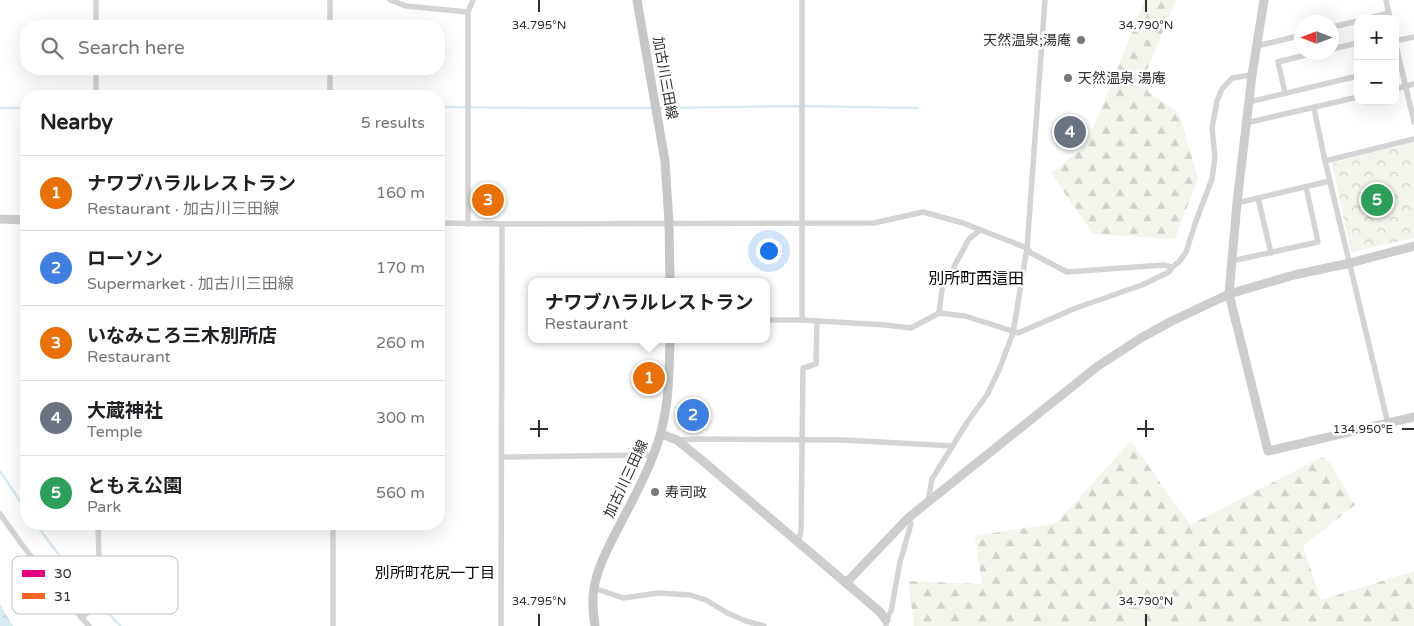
<!DOCTYPE html>
<meta charset="utf-8">
<style>
:root{--surface:#fff;--page:#f2f2f2;--text:#202124;--muted:#757577;--line:#e0e0e0;--accent:#db2777}
body{margin:0;font-family:"Varela Round","Noto Sans JP",sans-serif;background:var(--page);color:var(--text)}
.controls{position:absolute;right:15px;top:15px;display:grid;overflow:hidden;border-radius:10px;box-shadow:0 5px 20px #0002}
.controls button{width:45px;height:45px;display:grid;place-items:center;padding:0;border:0;border-bottom:1px solid var(--line);background:var(--surface);color:var(--text);font:25px sans-serif}
.compass{position:absolute;left:1294px;top:15px;width:45px;height:45px;border-radius:50%;background:var(--surface);box-shadow:0 5px 20px #0002;rotate:270deg}
.you{position:absolute;left:768px;top:250px;width:18px;height:18px;margin:-12px;border:4px solid #fff;border-radius:50%;background:#1a73e8;box-shadow:0 0 0 8px #1a73e833}
.badge{display:grid;place-items:center;width:32px;height:32px;border-radius:50%;background:var(--accent);color:#fff;font-size:16px;font-weight:700}
.pin{position:absolute;translate:-50% -50%;border:2px solid #fff;box-shadow:0 1px 5px #0006}
.popup{position:absolute;left:528px;top:278px;width:242px;height:65px;box-sizing:border-box;display:grid;place-content:center;border-radius:10px;background:var(--surface);filter:drop-shadow(0 1px 4px #0005);font-size:16px;white-space:nowrap;color:var(--muted)}
.popup b{font-size:19px;color:var(--text)}
.popup::after{content:'';position:absolute;left:50%;top:100%;margin-left:-10px;border:10px solid transparent;border-top-color:var(--surface)}
.list{margin:0;padding:0;list-style:none}
h2{display:flex;justify-content:space-between;align-items:center;height:65px;margin:0;padding:0 20px;font-size:21px}
h2 small{font-size:16px;font-weight:400;color:var(--muted)}
.list li{display:grid;grid-template-columns:32px 1fr auto;gap:15px;align-items:center;box-sizing:border-box;height:75px;padding:0 20px;border-top:1px solid var(--line)}
.list b{display:block;font-size:19px;white-space:nowrap}
.list p{margin:0;font-size:16px;white-space:nowrap;color:var(--muted)}
.list em{font-size:16px;font-style:normal;color:var(--muted)}
.icon{flex:none;width:28px;height:28px;fill:none;stroke:currentColor;stroke-width:2;stroke-linecap:round;stroke-linejoin:round}
.map{position:relative;flex:none;width:1414px;height:626px;overflow:hidden}
.search{position:absolute;background:var(--surface);box-shadow:0 5px 20px #0002;left:20px;top:20px;width:425px;height:55px;display:flex;align-items:center;gap:12px;box-sizing:border-box;padding:0 18px;border-radius:20px;color:var(--muted);font-size:19px}
.panel{position:absolute;background:var(--surface);box-shadow:0 5px 20px #0002;left:20px;top:90px;width:425px;height:440px;border-radius:20px}
.map>svg:first-child{display:block}
.forest{fill:url(#forest-firs)}
.park{fill:url(#park-crowns)}
.water{fill:url(#water-ripples)}
.lines{fill:none;stroke-linecap:round;stroke-linejoin:round}
.stream{stroke:#d9ebf2;stroke-width:2.5}
.street{stroke:#d4d4d4;stroke-width:5.5}
.secondary{stroke:#cdcdcd;stroke-width:9}
.primary{stroke:#c7c7c7;stroke-width:9}
.ticks{fill:none;stroke:#2f2f2f;stroke-width:2}
.poi-dot{fill:#787878;stroke:#fff;stroke-width:2}
.labels{text-anchor:middle;dominant-baseline:central;stroke-width:5;stroke-linejoin:round;paint-order:stroke}
.poi-label{font-size:14px;fill:#2f2f2f;stroke:#fff;text-anchor:start}
.street-label{font-size:14px;fill:#2f2f2f;stroke:#fff}
.neighbourhood-label{font-size:15px;fill:#000;stroke:#fff}
.quarter-label{font-size:16px;fill:#000;stroke:#fff}
.key{fill:#fff;stroke:#c1c1c1;stroke-width:1}
.key-label{font-size:14px;fill:#2f2f2f}
.ticks-label{font-size:12px;text-anchor:middle;fill:#2f2f2f;stroke:#fff;stroke-width:5;stroke-linejoin:round;paint-order:stroke}
</style>
<div class="map">
<svg width="1414" height="626" viewBox="0 0 1414 626">
<defs>
<pattern id="forest-firs" width="22" height="20" patternUnits="userSpaceOnUse" patternTransform="scale(1.25)"><rect width="22" height="20" fill="#f2f5ec"/><path d="M5 1l3.5 6h-7zM16 11l3.5 6h-7z" fill="#d0d2cb"/></pattern>
<pattern id="park-crowns" width="20" height="18" patternUnits="userSpaceOnUse" patternTransform="scale(1.25)"><rect width="20" height="18" fill="#f2f5ec"/><path d="M2 6a3 3 0 1 1 6 0M12 15a3 3 0 1 1 6 0" fill="none" stroke="#d0d2cb"/></pattern>
<pattern id="water-ripples" width="26" height="14" patternUnits="userSpaceOnUse" patternTransform="scale(1.25)"><rect width="26" height="14" fill="#d9ebf2"/><path d="M2 4q2-2 4 0t4 0M15 11q2-2 4 0t4 0" fill="none" stroke="#bbcad0"/></pattern>
</defs>
<rect width="100%" height="100%" fill="#fff"/>
<g class="forest">
<path d="M1145 0H1176L1146 72 1148 92 1179 113 1198 178 1175 239 1093 234 1051 173 1080 150 1097 119Z"/>
<path d="M1131 441 1190 525 1322 457 1330 463 1355 505 1303 546 1321 600 1414 571V626H914L908 581 982 584 975 536 1056 523Z"/>
</g>
<path class="park" d="M1414 142V238L1351 252 1332 163Z"/>
<path class="water" d="M0 604 13 626H0Z"/>
<g class="lines">
<g class="stream">
<path d="M439 107 547 108H654"/>
<path d="M0 108H26"/>
<path d="M659 108 796 106 918 108"/>
<path d="M0 471 26 510"/>
<path d="M36 524 58 554 120 626"/>
</g>
<g class="street">
<path d="M390 0 406 6 468 12"/>
<path d="M802 0V320"/>
<path d="M1386 0 1390 19"/>
<path d="M1366 19 1389 13"/>
<path d="M96 26V0"/>
<path d="M330 26V0"/>
<path d="M1332 27 1358 21"/>
<path d="M1395 41 1414 122"/>
<path d="M1395 41 1414 37"/>
<path d="M1257 46 1302 35"/>
<path d="M1332 49 1358 43"/>
<path d="M1395 89 1414 84"/>
<path d="M1285 93 1278 62 1318 52"/>
<path d="M96 96V69"/>
<path d="M330 96V69"/>
<path d="M1249 102 1358 76"/>
<path d="M1314 108 1325 161 1388 424"/>
<path d="M1246 123 1358 97"/>
<path d="M1325 161 1414 139"/>
<path d="M1258 198 1271 253"/>
<path d="M1237 203 1330 181"/>
<path d="M439 223 502 224 874 223 923 212 963 223 1027 248 1031 253 1067 272 1163 265 1172 267 1179 262 1186 252 1196 221 1212 179 1215 157 1212 128 1217 101 1222 89 1232 78 1252 75"/>
<path d="M468 224V12L473 0"/>
<path d="M1232 261 1318 242 1306 187"/>
<path d="M939 313 942 289 969 239 980 230"/>
<path d="M766 320H802L886 325 911 328 939 313 965 316 1018 333 1076 308 1142 285 1169 272 1172 267"/>
<path d="M677 440 704 439 844 440 953 446"/>
<path d="M502 457 646 455 653 457"/>
<path d="M928 501 932 479 968 421 987 395 999 370 1013 333 1027 248 1045 0"/>
<path d="M0 514C27 553 57 591 89 626"/>
<path d="M333 524V626"/>
<path d="M798 543 801 531 803 368 816 364 817 321"/>
<path d="M594 588 623 598 659 593 690 595 706 600 727 613 746 621 764 626"/>
<path d="M82 618 97 603 100 594 98 524"/>
<path d="M501 626 502 224"/>
<path d="M886 626V620L891 611 900 562 911 524 908 518"/>
</g>
<g class="secondary">
<path d="M1264 0 1252 75 1237 203 1229 294 1268 451 1414 417"/>
<path d="M0 219 26 220"/>
<path d="M661 434 677 440 704 462 846 583 880 612 886 620"/>
<path d="M846 583 908 518 1098 366 1141 338 1170 322 1229 294 1294 275 1350 263 1414 246"/>
</g>
<g class="primary">
<path d="M637 0 665 161 669 223 670 282"/>
<path d="M595 626C593 614 592 600 594 588 597 570 605 554 613 538 626 512 643 483 653 456 669 417 669 380 670 339"/>
</g>
</g>
<path class="ticks" d="M539 0V12M1146 0V12M539 420V437M1146 420V437M530 429H548M1137 429H1154M1402 429H1414M539 614V626M1146 614V626"/>
<g class="poi-dot">
<circle cx="1081" cy="40" r="5"/>
<circle cx="1068" cy="78" r="5"/>
<circle cx="655" cy="492" r="5"/>
</g>
<g class="labels">
<g class="poi-label">
<text x="1071" y="40" text-anchor="end">天然温泉;湯庵</text>
<text x="1078" y="78">天然温泉 湯庵</text>
<text x="665" y="492">寿司政</text>
</g>
<g class="street-label">
<text transform="translate(665 78) rotate(80)">加古川三田線</text>
<text transform="translate(626 479) rotate(-65)">加古川三田線</text>
</g>
<g class="neighbourhood-label">
<text x="435" y="573">別所町花尻一丁目</text>
</g>
<g class="quarter-label">
<text x="976" y="279">別所町西這田</text>
</g>
</g>
<rect x="12" y="556" width="166" height="58" rx="8" class="key"/>
<rect x="22" y="570" width="23" height="7" fill="#e5007d"/>
<rect x="22" y="593" width="23" height="6" fill="#f26522"/>
<g class="key-label">
<text x="54" y="578">30</text>
<text x="54" y="601">31</text>
</g>
<g class="ticks-label">
<text x="539" y="29">34.795°N</text>
<text x="1146" y="29">34.790°N</text>
<text x="1363" y="433">134.950°E</text>
<text x="539" y="605">34.795°N</text>
<text x="1146" y="605">34.790°N</text>
</g>
</svg>
<div class="controls">
<button>+</button>
<button>−</button>
</div>
<svg class="compass" viewBox="-18 -18 36 36"><path d="M0-13l5 13h-10z" fill="#e53935"/><path d="M0 13l5-13h-10z" fill="#757577"/></svg>
<div class="you"></div>
<div class="pin badge" style="left:649px;top:378px;background:#e8710a">1</div>
<div class="popup"><b>ナワブハラルレストラン</b>Restaurant</div>
<div class="pin badge" style="left:693px;top:415px;background:#3f7fe0">2</div>
<div class="pin badge" style="left:488px;top:200px;background:#e8710a">3</div>
<div class="pin badge" style="left:1070px;top:132px;background:#6b7280">4</div>
<div class="pin badge" style="left:1377px;top:200px;background:#2e9e5b">5</div>
<div class="search"><svg class="icon" aria-label="search" viewBox="0 0 24 24"><circle cx="10" cy="10" r="6"/><path d="M15 15l6 6"/></svg>Search here</div>
<section class="panel">
<h2>Nearby<small>5 results</small></h2>
<ul class="list">
<li><span class="badge" style="background:#e8710a">1</span><div><b>ナワブハラルレストラン</b><p>Restaurant · 加古川三田線</p></div><em>160 m</em></li>
<li><span class="badge" style="background:#3f7fe0">2</span><div><b>ローソン</b><p>Supermarket · 加古川三田線</p></div><em>170 m</em></li>
<li><span class="badge" style="background:#e8710a">3</span><div><b>いなみころ三木別所店</b><p>Restaurant</p></div><em>260 m</em></li>
<li><span class="badge" style="background:#6b7280">4</span><div><b>大蔵神社</b><p>Temple</p></div><em>300 m</em></li>
<li><span class="badge" style="background:#2e9e5b">5</span><div><b>ともえ公園</b><p>Park</p></div><em>560 m</em></li>
</ul>
</section>
</div>
